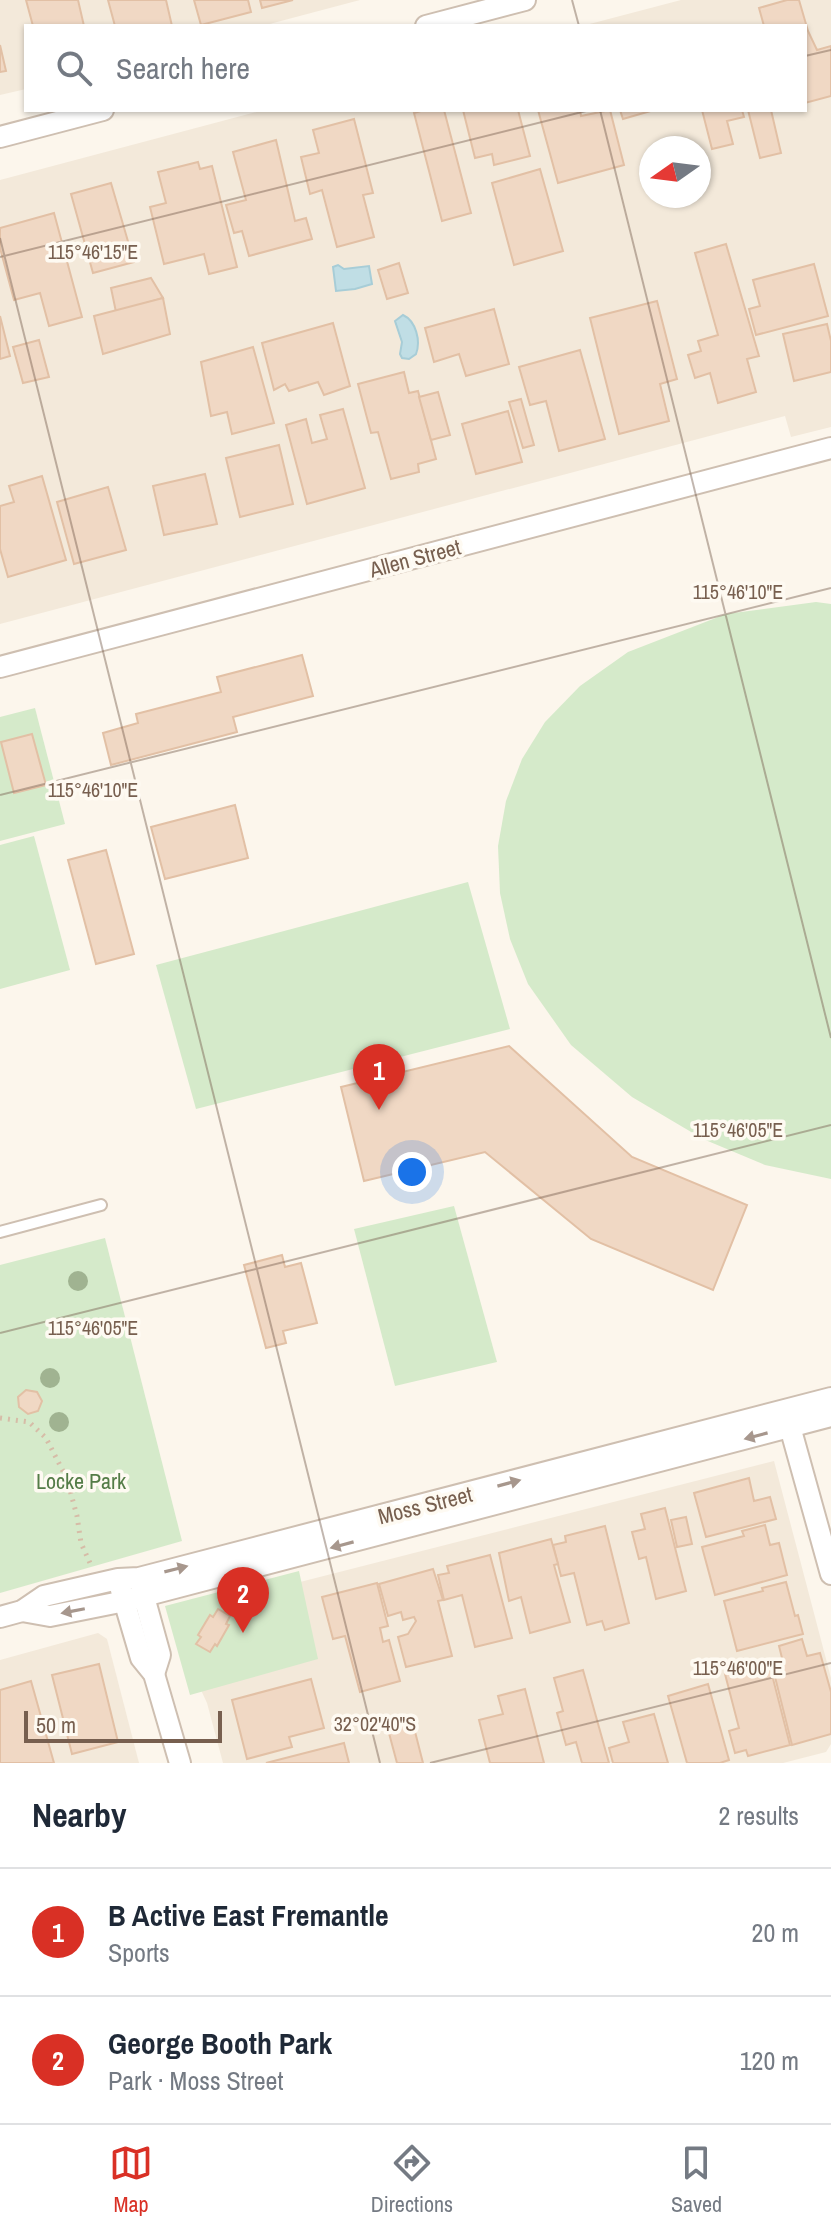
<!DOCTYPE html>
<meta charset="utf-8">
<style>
:root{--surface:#fff;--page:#f6f6f7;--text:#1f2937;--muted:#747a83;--line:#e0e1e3;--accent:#d93025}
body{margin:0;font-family:"Archivo Narrow",sans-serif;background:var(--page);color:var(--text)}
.compass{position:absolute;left:639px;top:136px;width:72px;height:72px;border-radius:50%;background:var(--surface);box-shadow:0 2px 6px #0004;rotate:256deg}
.scale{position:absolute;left:24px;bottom:20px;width:198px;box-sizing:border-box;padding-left:8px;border:4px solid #775f4f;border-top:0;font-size:22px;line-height:28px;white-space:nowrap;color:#775f4f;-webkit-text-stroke:6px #fefaf2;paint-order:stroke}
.you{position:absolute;left:412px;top:1172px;width:28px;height:28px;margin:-20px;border:6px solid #fff;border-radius:50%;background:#1a73e8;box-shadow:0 0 0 12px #1a73e833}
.badge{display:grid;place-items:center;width:52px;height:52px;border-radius:50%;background:var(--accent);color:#fff;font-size:26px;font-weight:700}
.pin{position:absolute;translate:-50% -66px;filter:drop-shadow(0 2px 4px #0008)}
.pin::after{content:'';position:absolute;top:42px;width:28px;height:24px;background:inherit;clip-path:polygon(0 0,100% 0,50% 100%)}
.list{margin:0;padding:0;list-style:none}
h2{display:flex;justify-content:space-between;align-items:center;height:104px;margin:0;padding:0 32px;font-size:34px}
h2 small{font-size:26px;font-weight:400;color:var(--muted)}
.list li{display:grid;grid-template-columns:52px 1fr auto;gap:24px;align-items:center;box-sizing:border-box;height:128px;padding:0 32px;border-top:2px solid var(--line)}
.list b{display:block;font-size:30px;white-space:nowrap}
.list p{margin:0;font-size:26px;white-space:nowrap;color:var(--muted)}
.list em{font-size:26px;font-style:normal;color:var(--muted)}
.icon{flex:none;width:44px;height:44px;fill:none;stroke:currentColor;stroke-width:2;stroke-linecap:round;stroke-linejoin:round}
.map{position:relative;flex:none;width:831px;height:1763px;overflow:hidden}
.search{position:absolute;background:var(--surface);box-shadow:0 2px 6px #0004;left:24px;right:24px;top:24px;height:88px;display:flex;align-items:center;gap:20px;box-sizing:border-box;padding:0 28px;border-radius:0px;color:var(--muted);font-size:30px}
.sheet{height:360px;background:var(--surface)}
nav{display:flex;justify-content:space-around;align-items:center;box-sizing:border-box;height:112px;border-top:2px solid var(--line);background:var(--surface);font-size:22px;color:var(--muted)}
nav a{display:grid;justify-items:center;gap:4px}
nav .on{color:var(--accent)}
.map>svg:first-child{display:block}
.residential{fill:#f3e9da;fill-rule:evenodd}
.green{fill:#d5eaca}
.water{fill:#c0dee5;stroke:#a7cdd7;stroke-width:2}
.building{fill:#f0d8c4;stroke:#e2c0a5;stroke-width:2}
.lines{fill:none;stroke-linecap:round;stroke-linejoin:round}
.lane-casing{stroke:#cebfb1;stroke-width:14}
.street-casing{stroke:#cebfb1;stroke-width:24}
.path{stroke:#d6bca7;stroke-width:5;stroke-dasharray:2 6;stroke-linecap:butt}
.lane{stroke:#fff;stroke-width:10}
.street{stroke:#fff;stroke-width:20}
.tree{fill:#a0b391}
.oneway{fill:#a7978d}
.ticks{fill:none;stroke:#775f4f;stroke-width:2;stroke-opacity:0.45}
.labels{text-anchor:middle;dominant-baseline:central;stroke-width:7;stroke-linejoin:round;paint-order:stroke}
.street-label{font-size:22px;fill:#775f4f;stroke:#fefaf2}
.park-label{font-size:22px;fill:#547c47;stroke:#fefaf2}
.ticks-label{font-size:20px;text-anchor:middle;fill:#775f4f;stroke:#fefaf2;stroke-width:7;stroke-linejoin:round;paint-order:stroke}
</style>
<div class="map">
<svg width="831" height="1763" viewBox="0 0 831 1763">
<rect width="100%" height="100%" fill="#fcf6ec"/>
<g class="residential">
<path d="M0 0H360L262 26H26V89L0 95Z"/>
<path d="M681 0H831V427L791 437 785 416 0 624V180L264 110H805V26H582ZM651 148H699V196H651Z"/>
<path d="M774 1461 831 1678V1744L826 1752 783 1763H223L207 1703 195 1677 206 1606Z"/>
<path d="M98 1633 107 1639 139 1763H0V1660Z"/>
</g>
<g class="green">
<path d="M816 602 831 604V1179L765 1165 703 1139 632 1097 571 1045 528 984 510 939 500 893 498 846 506 801 522 759 545 722 580 686 628 652 726 614Z"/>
<path d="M35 708 65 824 0 841V717Z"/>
<path d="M34 836 70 970 0 989V845Z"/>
<path d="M468 882 510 1029 196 1109 156 965Z"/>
<path d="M454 1206 497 1362 395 1386 354 1229Z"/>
<path d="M105 1238 182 1541 0 1593V1265Z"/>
<path d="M299 1571 318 1659 190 1695 165 1606Z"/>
</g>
<g class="water">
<path d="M338 265 344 269 369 266 372 284 355 289 336 291 333 267Z"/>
<path d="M403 315C416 321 421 341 416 354L409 359 402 358 400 354 402 342 395 321Z"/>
</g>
<g class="building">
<path d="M26 0H78L84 26H33Z"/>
<path d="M108 0H166L172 26H115Z"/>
<path d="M194 0H248L251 12 201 25Z"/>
<path d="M260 0H293L262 8Z"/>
<path d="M787 0H799L808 31 817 50 831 46V96L805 103V26H764L759 8Z"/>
<path d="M0 45 6 71 0 72Z"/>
<path d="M424 110H444L471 213 442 221 414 113Z"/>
<path d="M463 110H518L530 156 494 165 492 154 475 158Z"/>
<path d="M538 110H580L581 116 610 110 624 165 558 183Z"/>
<path d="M620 110H654L623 119Z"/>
<path d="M702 110H742L744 117 727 121 733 144 712 149Z"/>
<path d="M748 110H771L781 153 760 158Z"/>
<path d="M354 119 373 193 363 195 374 237 337 247 322 190 310 194 301 157 319 153 313 130Z"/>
<path d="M276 140 295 221 306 218 312 239 249 256 242 231 234 233 226 205 246 200 233 152Z"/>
<path d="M198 162 200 169 212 166 237 267 209 274 204 254 164 264 150 207 166 203 158 172Z"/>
<path d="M540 169 563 251 514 265 492 183Z"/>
<path d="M111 183 134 262 93 273 71 194Z"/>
<path d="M54 213 82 317 49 326 40 293 14 300 0 248V228Z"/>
<path d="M726 244 759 356 747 359 756 392 718 403 710 373 695 378 688 355 701 351 698 341 718 335 695 253Z"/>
<path d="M399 263 408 293 387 299 378 270Z"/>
<path d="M814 264 828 316 756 335 749 309 760 306 753 280Z"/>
<path d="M151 278 163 298 116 312 111 288Z"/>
<path d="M163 298 170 334 103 354 94 316Z"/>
<path d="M657 301 677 379 660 384 669 421 619 434 590 318Z"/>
<path d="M494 309 509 364 466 376 459 354 434 362 425 328Z"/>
<path d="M0 316 10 356 0 359Z"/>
<path d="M333 323 350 386 324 395 318 382 289 391 285 384 274 390 262 343Z"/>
<path d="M827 324 831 341V372L794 381 783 334Z"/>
<path d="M39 340 49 377 23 383 13 347Z"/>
<path d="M253 347 274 423 232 434 227 412 211 416 201 362Z"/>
<path d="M580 350 605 439 559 451 546 401 530 405 519 367Z"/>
<path d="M404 372 409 393 418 391 436 459 418 464 419 472 391 479 378 432 371 433 358 384Z"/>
<path d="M438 392 450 435 431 440 419 397Z"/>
<path d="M521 399 534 445 523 448 509 402Z"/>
<path d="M343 409 365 488 307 504 286 425 306 419 312 443 327 439 320 415Z"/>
<path d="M508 411 522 462 476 474 462 424Z"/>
<path d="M279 445 293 504 240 517 226 458Z"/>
<path d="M205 474 217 524 164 535 153 486Z"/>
<path d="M42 476 66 560 8 577 0 549V506L14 502 9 486Z"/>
<path d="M108 487 126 550 74 564 57 502Z"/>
<path d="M302 655 313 696 233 717 237 732 111 765 103 733 138 723 136 714 221 692 217 677Z"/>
<path d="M32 734 46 785 14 793 1 742Z"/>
<path d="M235 805 248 858 165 879 151 827Z"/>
<path d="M106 850 134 954 96 964 68 860Z"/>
<path d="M509 1046 632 1157 747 1205 713 1290 591 1239 485 1152 364 1181 341 1087Z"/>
<path d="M282 1255 285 1267 301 1263 317 1323 283 1331 286 1343 266 1348 244 1265Z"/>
<path d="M26 1390 37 1392 42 1401 38 1411 28 1414 19 1407 18 1397Z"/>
<path d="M749 1478 754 1501 770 1497 776 1519 706 1537 694 1493Z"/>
<path d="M665 1508 686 1591 656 1599 646 1557 639 1559 632 1532 645 1529 641 1514Z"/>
<path d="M686 1517 692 1544 677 1547 671 1520Z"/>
<path d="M765 1525 770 1545 779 1543 787 1575 715 1595 702 1547 744 1536 742 1531Z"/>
<path d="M605 1526 629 1623 605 1630 602 1621 587 1625 574 1573 561 1576 553 1545 566 1542 565 1536Z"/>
<path d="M551 1539 558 1564 554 1565 570 1622 530 1633 521 1597 509 1601 499 1553Z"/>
<path d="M490 1555 512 1638 475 1647 462 1595 444 1600 438 1575 449 1573 447 1566Z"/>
<path d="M433 1569 443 1600 438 1601 452 1656 406 1667 398 1637 408 1634 416 1621 414 1617 403 1620 401 1612 388 1616 379 1584Z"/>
<path d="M786 1582 795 1616 798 1615 803 1634 737 1651 724 1601 763 1591 762 1588Z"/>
<path d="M377 1583 388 1626 380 1628 383 1642 389 1640 400 1681 360 1692 345 1636 333 1639 322 1597Z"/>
<path d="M218 1609 230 1616 226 1624 229 1625 217 1646 215 1644 210 1652 196 1644 201 1637 198 1635 210 1615 213 1617Z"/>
<path d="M802 1639 807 1656 820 1653 831 1692V1734L792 1745 772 1665 783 1662 779 1646Z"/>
<path d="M769 1663 790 1745 748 1756 746 1750 735 1753 729 1731 739 1728 725 1674Z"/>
<path d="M99 1664 118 1742 72 1754 52 1675Z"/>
<path d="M583 1670 609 1763H582L576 1742 566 1745 557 1713 563 1711 554 1678Z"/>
<path d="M311 1679 324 1728 289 1737 292 1747 247 1759 232 1700Z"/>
<path d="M31 1681 54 1763H0V1690Z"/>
<path d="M708 1684 729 1760 720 1763H687L668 1696Z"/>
<path d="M525 1689 544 1763H490L479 1720 503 1714 498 1696Z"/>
<path d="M654 1714 668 1763H613L609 1748 629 1742 623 1722Z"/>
<path d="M411 1716 423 1763H397L386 1722Z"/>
<path d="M344 1743 349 1763H266Z"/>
</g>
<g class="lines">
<defs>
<path id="lane" d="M0 1232 101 1205"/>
<g id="street">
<path d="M426 26 525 0"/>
<path d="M0 137 103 110"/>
<path d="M0 667 831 448"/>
<path d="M787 1416 831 1574"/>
<path d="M141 1586 160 1655 154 1674"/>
<path d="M121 1590 141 1658 154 1674 180 1763"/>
<path d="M22 1611 50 1616 125 1601 831 1416"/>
<path d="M0 1617 22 1611 44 1596 118 1579 139 1578 831 1398"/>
</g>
</defs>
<use href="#lane" class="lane-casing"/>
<use href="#street" class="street-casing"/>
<path class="path" d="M0 1418 29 1422 46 1438 67 1479 77 1516 81 1543 90 1563"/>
<use href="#lane" class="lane"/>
<use href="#street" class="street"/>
</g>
<g class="tree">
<circle cx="78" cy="1281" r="10"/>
<circle cx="50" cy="1378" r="10"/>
<circle cx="59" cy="1422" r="10"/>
</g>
<defs><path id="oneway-solid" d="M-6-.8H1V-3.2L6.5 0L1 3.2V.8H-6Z" transform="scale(2)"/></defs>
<g class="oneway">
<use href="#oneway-solid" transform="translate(756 1436) rotate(165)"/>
<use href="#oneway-solid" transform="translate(509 1483) rotate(-15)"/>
<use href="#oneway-solid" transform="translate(342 1545) rotate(165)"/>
<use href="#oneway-solid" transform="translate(176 1569) rotate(-14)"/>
<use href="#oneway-solid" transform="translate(73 1611) rotate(169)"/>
</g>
<path class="ticks" d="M572 0 579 26M805 56 831 50M600 110 831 1038M0 238 380 1763M0 257 590 110M0 795 831 588M0 1333 831 1125M430 1763 831 1663"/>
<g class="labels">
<g class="street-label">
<text transform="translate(415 558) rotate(-15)">Allen Street</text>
<text transform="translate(425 1505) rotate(-14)">Moss Street</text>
</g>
<g class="park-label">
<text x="81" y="1481">Locke Park</text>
</g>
</g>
<g class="ticks-label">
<text x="93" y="259">115°46'15"E</text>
<text x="738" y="599">115°46'10"E</text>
<text x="93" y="797">115°46'10"E</text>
<text x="738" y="1137">115°46'05"E</text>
<text x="93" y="1335">115°46'05"E</text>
<text x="738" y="1675">115°46'00"E</text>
<text x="375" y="1731">32°02'40"S</text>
</g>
</svg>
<svg class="compass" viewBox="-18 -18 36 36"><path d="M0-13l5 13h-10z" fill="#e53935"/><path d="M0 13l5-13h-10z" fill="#747a83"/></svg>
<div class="scale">50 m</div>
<div class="you"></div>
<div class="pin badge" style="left:379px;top:1110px">1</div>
<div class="pin badge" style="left:243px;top:1633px">2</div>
<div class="search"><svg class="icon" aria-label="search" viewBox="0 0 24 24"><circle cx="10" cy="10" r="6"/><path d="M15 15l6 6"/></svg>Search here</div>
</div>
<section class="sheet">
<h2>Nearby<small>2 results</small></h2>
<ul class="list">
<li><span class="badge">1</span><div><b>B Active East Fremantle</b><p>Sports</p></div><em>20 m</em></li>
<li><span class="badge">2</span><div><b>George Booth Park</b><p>Park · Moss Street</p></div><em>120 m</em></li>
</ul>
</section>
<nav>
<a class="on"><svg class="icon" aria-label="map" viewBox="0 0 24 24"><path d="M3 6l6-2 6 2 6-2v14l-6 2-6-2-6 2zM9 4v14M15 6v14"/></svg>Map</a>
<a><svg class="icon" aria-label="directions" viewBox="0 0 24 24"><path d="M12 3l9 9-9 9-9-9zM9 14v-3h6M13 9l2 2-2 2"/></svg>Directions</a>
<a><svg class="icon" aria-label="saved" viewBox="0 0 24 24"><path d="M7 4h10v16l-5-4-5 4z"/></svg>Saved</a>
</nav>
